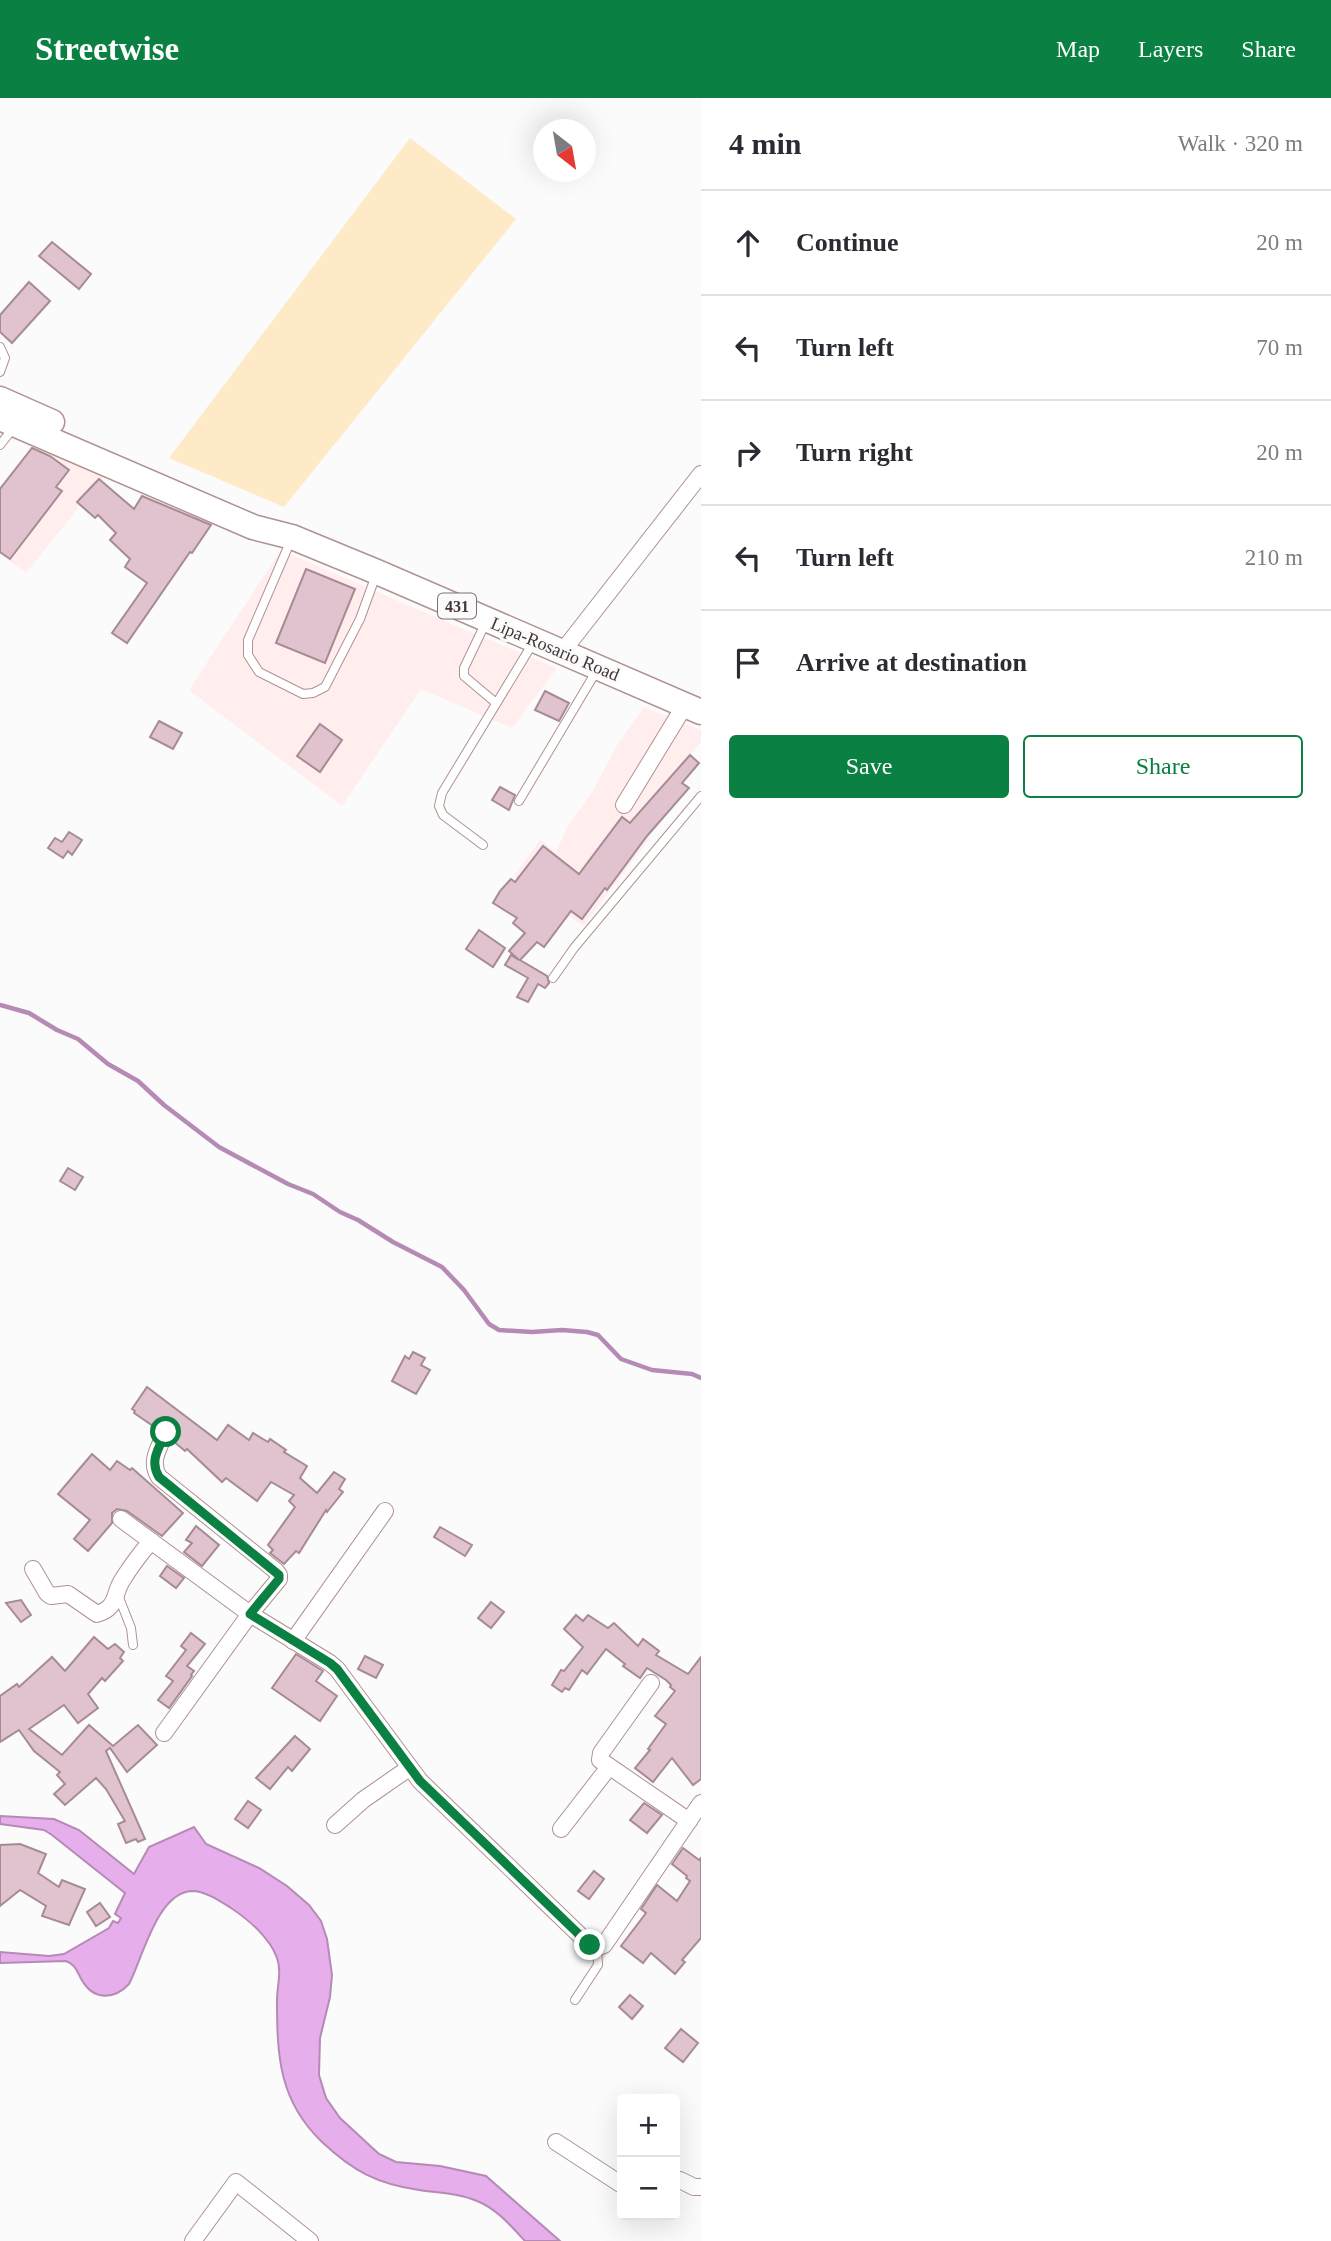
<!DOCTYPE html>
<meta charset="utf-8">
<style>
:root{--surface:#fff;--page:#f7f7f7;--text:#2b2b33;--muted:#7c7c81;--line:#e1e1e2;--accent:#0b8043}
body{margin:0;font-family:Georgia,serif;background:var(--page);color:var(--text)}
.controls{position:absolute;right:21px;bottom:21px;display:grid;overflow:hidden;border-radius:7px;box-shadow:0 7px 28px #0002}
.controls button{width:63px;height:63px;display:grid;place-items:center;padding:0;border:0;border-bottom:2px solid var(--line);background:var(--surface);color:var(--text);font:35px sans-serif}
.compass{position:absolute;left:533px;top:21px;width:63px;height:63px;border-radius:50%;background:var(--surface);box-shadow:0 7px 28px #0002;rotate:149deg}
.stop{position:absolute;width:21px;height:21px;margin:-16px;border:5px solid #0b8043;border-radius:50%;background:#fff}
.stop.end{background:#0b8043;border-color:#fff;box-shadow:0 2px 7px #0008}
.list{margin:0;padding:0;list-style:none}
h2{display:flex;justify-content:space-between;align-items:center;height:91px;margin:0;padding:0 28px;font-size:30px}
h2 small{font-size:23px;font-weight:400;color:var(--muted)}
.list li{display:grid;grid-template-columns:46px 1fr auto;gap:21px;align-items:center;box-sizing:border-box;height:105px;padding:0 28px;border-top:2px solid var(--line)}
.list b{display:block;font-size:26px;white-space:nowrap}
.list em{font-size:23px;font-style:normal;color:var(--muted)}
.actions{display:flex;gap:14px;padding:21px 28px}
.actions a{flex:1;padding:16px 0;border:2px solid var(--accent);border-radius:7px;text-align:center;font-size:24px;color:var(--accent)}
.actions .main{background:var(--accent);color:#fff}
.icon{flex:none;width:38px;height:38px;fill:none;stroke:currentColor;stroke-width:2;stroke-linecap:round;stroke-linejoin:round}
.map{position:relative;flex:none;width:701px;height:2143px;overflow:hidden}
header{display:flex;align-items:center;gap:42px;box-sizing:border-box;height:98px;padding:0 35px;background:var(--accent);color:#fff}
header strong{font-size:33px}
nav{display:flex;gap:38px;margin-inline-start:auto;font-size:24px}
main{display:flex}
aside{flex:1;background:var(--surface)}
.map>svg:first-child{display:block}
.built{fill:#ffeeed}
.green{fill:#feeac7}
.water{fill:#e6aeeb;stroke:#b58ab5;stroke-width:2}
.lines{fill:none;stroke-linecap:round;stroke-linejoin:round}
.stream{stroke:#b58ab5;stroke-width:4.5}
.building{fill:#e0c3ce;stroke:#a68b95;stroke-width:2}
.service-casing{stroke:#b09290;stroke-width:10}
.minor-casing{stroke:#b09290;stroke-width:18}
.primary-casing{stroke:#b09290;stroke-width:27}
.service{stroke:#fff;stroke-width:8}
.minor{stroke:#fff;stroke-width:16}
.primary{stroke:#fff;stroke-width:24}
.route{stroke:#0b8043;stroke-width:9}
.labels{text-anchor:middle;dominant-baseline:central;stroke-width:6;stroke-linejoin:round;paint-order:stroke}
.shield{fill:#fbfbfb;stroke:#7b7271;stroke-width:2}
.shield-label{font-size:16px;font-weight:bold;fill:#443736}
.street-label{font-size:18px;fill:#443736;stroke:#fbfbfb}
</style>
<header>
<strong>Streetwise</strong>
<nav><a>Map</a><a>Layers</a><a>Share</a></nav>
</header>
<main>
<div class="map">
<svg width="701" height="2143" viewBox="0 0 701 2143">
<rect width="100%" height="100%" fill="#fbfbfb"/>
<g class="built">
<path d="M55 352 107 374 26 475 0 456V424Z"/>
<path d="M281 452 463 531 557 570 512 630 421 591 342 708 189 592Z"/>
<path d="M644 609 701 632V644L630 723 650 740 583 828 514 778 540 742 556 754 568 728 593 693 616 649Z"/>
</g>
<path class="green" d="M410 40 516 121 284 409 169 360Z"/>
<path class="water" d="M0 1718 54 1721 79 1732 134 1776 149 1749 194 1729 206 1746 259 1770 287 1788 309 1807 321 1823 327 1841 332 1877 330 1899 320 1940 319 1977 326 2000 340 2020 379 2056 396 2064 440 2068 486 2078 560 2143H525C511 2128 497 2111 477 2103 459 2095 438 2095 419 2092 377 2086 353 2073 322 2044 279 2003 277 1958 277 1902 277 1889 282 1873 277 1860 270 1840 248 1821 231 1810 220 1803 205 1793 192 1793 157 1794 142 1862 129 1886 115 1901 95 1903 83 1884 77 1875 77 1867 66 1863L0 1865V1854L49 1858 64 1856 109 1830 113 1823 118 1825 121 1820 115 1816 125 1795 52 1737 44 1732 0 1726Z"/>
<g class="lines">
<path class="stream" d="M0 907 29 915 57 932 78 941 108 966 138 983 164 1007 219 1049 288 1086 313 1096 340 1114 358 1122 393 1144 442 1169 464 1192 489 1226 499 1232 532 1234 562 1232 587 1234 598 1237 621 1261 652 1272 692 1276 701 1280"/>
</g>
<g class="building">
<path d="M52 144 91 176 79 191 39 158Z"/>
<path d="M29 184 50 203 12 245 0 234V217Z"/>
<path d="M32 350 50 358 69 372 56 389 62 393 10 461 0 454V391Z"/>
<path d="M99 381 134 411 142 398 211 427 192 455 190 454 127 545 112 535 147 485 125 469 130 461 110 442 116 435 98 417 95 420 77 404Z"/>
<path d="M306 471 355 491 325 565 276 545Z"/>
<path d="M545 593 569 605 559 623 535 612Z"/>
<path d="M159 623 182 635 173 651 150 639Z"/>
<path d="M320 626 342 642 320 674 297 658Z"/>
<path d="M690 657 699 665 682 685 689 690 647 738 607 792 605 790 582 821 571 813 544 849 537 844 520 862 547 878 549 885 545 890 538 886 528 904 517 899 528 880 505 867 511 857 519 862 509 853 525 835 513 825 517 820 493 805 500 793 511 781 515 784 543 748 579 776 622 719 630 725Z"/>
<path d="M500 689 515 697 509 712 492 702Z"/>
<path d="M69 734 82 742 72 757 68 753 63 760 48 750 55 740 62 744Z"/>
<path d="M479 832 505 850 493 869 466 851Z"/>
<path d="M68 1070 83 1079 75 1092 60 1083Z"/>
<path d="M413 1254 425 1260 421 1267 430 1272 416 1296 392 1283 405 1258 409 1261Z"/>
<path d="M147 1289 217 1342 228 1327 249 1342 253 1335 268 1344 270 1341 286 1352 284 1354 307 1368 300 1380 317 1395 334 1374 345 1381 339 1391 343 1394 327 1414 326 1412 299 1455 296 1453 284 1466 270 1455 273 1452 268 1447 295 1409 289 1403 294 1397 271 1384 257 1403 226 1380 222 1384 187 1351 185 1353 173 1343 176 1332 171 1325 164 1324 156 1330 134 1315 135 1313 132 1311Z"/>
<path d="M92 1356 110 1372 117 1363 130 1372 132 1370 183 1415 162 1438 127 1413 117 1411 112 1415V1425L88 1453 74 1441 90 1422 58 1396Z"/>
<path d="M196 1428 219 1447 202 1468 184 1454 192 1445 186 1442Z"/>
<path d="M440 1429 472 1447 465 1458 434 1439Z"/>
<path d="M167 1468 184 1480 176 1490 160 1478Z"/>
<path d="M21 1502 31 1517 21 1524 6 1505Z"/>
<path d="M491 1504 504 1514 491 1530 478 1520Z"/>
<path d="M576 1517 583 1523 588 1517 608 1530 614 1525 638 1548 643 1541 659 1553 656 1557 688 1576 701 1559V1681L693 1687 672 1660 653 1684 635 1670 650 1652 648 1651 666 1626 655 1618 675 1593 670 1589 671 1587 666 1582 647 1570 640 1580 623 1568 625 1566 606 1551 587 1576 582 1572 569 1592 565 1590 562 1594 552 1587 561 1572 564 1573 583 1549 564 1531Z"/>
<path d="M191 1535 205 1546 187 1568 194 1573 191 1577 192 1578 169 1610 158 1602 173 1583 166 1578 186 1552 181 1548Z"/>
<path d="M94 1539 108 1551 115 1546 124 1554 120 1560 123 1563 105 1583 102 1580 88 1596 98 1610 78 1625 64 1607 29 1631 62 1657 89 1627 113 1648 138 1627 157 1647 127 1674 110 1650 106 1653 145 1741 138 1744 136 1741 126 1745 118 1726 125 1723 106 1691 96 1680 65 1707 54 1696 65 1686 57 1677 60 1674 34 1653 19 1632 0 1644V1598L17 1586 19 1589 52 1559 65 1573Z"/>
<path d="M296 1556 323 1573 316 1583 337 1598 320 1623 272 1590Z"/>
<path d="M365 1558 383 1567 376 1580 358 1571Z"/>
<path d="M295 1638 310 1651 292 1673 288 1669 270 1691 256 1680Z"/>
<path d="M248 1703 261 1712 248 1730 235 1721Z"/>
<path d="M644 1705 662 1717 647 1735 630 1722Z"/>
<path d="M20 1746 46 1756 38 1775 59 1789 62 1782 85 1791 69 1827 42 1818 46 1808 20 1792 0 1808V1747Z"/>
<path d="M683 1750 699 1762 701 1760V1840L682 1862 685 1864 675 1876 651 1855 643 1865 621 1848 646 1815 641 1811 657 1787 677 1803 690 1783 686 1780 687 1778 672 1766Z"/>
<path d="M594 1773 604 1781 589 1801 578 1793Z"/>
<path d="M100 1805 110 1819 96 1828 87 1814Z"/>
<path d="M630 1897 643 1908 632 1921 619 1909Z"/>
<path d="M681 1931 698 1945 683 1964 665 1950Z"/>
</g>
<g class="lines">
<defs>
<g id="service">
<path d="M0 249 5 260 0 274"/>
<path d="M0 347 14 329"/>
<path d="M291 442 248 542V557L259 574 303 596 313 595 325 589 360 521 376 477"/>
<path d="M486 524 464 570V578L496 605"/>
<path d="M519 703 597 572"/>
<path d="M483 747 443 717 439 708 442 695 533 545"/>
<path d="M553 880 574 850 701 698"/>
<path d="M118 1497 131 1530 133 1547"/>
<path d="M575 1902 598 1867 597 1850"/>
</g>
<g id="minor">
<path d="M562 554 701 376"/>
<path d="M624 707 685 607"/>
<path d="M121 1421 250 1516 279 1481V1477L276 1473 159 1379C149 1363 159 1350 166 1334"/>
<path d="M33 1471 47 1495 51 1498 68 1496 97 1516C119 1509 113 1495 123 1481 131 1468 141 1455 151 1443"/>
<path d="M293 1543 385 1413"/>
<path d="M651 1585 601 1655 600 1662 689 1723"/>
<path d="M164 1635 250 1516 330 1565 337 1571 420 1683 590 1847 597 1850 604 1847 701 1705"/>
<path d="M335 1727 363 1702 409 1670"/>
<path d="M561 1731 609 1669"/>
<path d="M556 2044 622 2087"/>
<path d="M675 2084 680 2082 694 2089H701"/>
<path d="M193 2143 236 2084 310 2143"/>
</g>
<g id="primary">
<path d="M0 301 52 324"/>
<path d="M0 320 253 429 292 439 377 474 701 614"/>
</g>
</defs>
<use href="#service" class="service-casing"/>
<use href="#minor" class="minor-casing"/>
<use href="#primary" class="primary-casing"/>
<use href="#service" class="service"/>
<use href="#minor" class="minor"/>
<use href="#primary" class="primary"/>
</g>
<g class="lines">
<path class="route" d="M166 1334C159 1350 149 1363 159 1379L279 1477V1481L250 1516 330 1565 337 1571 420 1683 590 1847"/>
</g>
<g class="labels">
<rect class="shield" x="438" y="495.5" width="38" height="25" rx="5"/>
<g class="shield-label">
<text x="457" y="508">431</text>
</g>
<g class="street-label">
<text transform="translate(555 551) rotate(23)">Lipa-Rosario Road</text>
</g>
</g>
</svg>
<div class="controls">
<button>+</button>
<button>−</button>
</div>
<svg class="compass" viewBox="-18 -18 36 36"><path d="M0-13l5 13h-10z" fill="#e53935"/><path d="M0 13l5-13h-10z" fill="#7c7c81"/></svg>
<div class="stop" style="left:166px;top:1334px"></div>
<div class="stop end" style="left:590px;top:1847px"></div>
</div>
<aside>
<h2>4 min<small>Walk · 320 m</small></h2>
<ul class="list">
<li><svg class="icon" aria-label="ahead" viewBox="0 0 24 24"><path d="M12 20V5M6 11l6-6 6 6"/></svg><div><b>Continue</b></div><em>20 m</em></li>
<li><svg class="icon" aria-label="left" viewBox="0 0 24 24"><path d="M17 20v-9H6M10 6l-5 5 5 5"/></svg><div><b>Turn left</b></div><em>70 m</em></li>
<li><svg class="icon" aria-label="right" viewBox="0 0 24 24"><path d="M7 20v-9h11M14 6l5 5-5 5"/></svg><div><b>Turn right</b></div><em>20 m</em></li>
<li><svg class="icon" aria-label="left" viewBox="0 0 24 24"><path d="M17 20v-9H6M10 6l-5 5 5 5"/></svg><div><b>Turn left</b></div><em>210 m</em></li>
<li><svg class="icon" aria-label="arrive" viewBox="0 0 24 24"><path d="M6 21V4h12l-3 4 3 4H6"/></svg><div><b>Arrive at destination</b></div></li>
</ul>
<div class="actions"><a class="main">Save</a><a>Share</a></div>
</aside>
</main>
